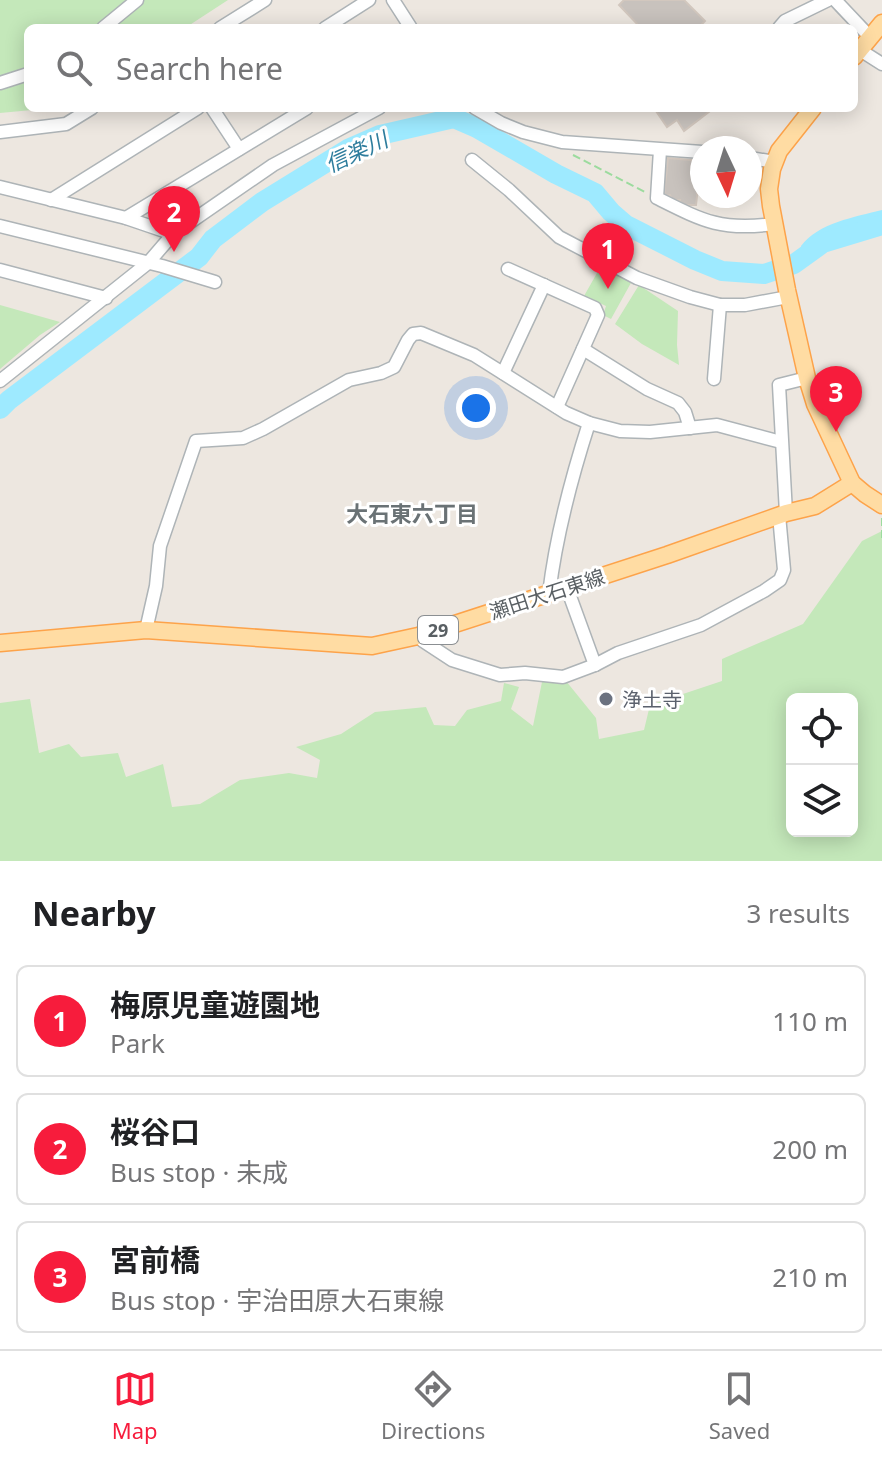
<!DOCTYPE html>
<meta charset="utf-8">
<style>
:root{--surface:#fff;--page:#f2f2f2;--text:#202124;--muted:#757577;--line:#e0e0e0;--accent:#f71c3c}
body{margin:0;font-family:"Noto Sans","Noto Sans JP",sans-serif;background:var(--page);color:var(--text)}
.controls{position:absolute;right:24px;bottom:24px;display:grid;overflow:hidden;border-radius:12px;box-shadow:0 4px 20px #0003}
.controls button{width:72px;height:72px;display:grid;place-items:center;padding:0;border:0;border-bottom:2px solid var(--line);background:var(--surface);color:var(--text);font:40px sans-serif}
.compass{position:absolute;left:690px;top:136px;width:72px;height:72px;border-radius:50%;background:var(--surface);box-shadow:0 4px 20px #0003;rotate:176deg}
.you{position:absolute;left:476px;top:408px;width:28px;height:28px;margin:-20px;border:6px solid #fff;border-radius:50%;background:#1a73e8;box-shadow:0 0 0 12px #1a73e833}
.badge{display:grid;place-items:center;width:52px;height:52px;border-radius:50%;background:var(--accent);color:#fff;font-size:26px;font-weight:700}
.pin{position:absolute;translate:-50% -66px;filter:drop-shadow(0 2px 4px #0008)}
.pin::after{content:'';position:absolute;top:42px;width:28px;height:24px;background:inherit;clip-path:polygon(0 0,100% 0,50% 100%)}
.list{margin:0;padding:0;list-style:none}
h2{display:flex;justify-content:space-between;align-items:center;height:104px;margin:0;padding:0 32px;font-size:34px}
h2 small{font-size:26px;font-weight:400;color:var(--muted)}
.list li{display:grid;grid-template-columns:52px 1fr auto;gap:24px;align-items:center;box-sizing:border-box;height:112px;margin:0 16px 16px;padding:0 16px;border:2px solid var(--line);border-radius:12px}
.list b{display:block;font-size:30px;white-space:nowrap}
.list p{margin:0;font-size:26px;white-space:nowrap;color:var(--muted)}
.list em{font-size:26px;font-style:normal;color:var(--muted)}
.icon{flex:none;width:44px;height:44px;fill:none;stroke:currentColor;stroke-width:2;stroke-linecap:round;stroke-linejoin:round}
.map{position:relative;flex:none;width:882px;height:861px;overflow:hidden}
.search{position:absolute;background:var(--surface);box-shadow:0 4px 20px #0003;left:24px;right:24px;top:24px;height:88px;display:flex;align-items:center;gap:20px;box-sizing:border-box;padding:0 28px;border-radius:12px;color:var(--muted);font-size:30px}
.sheet{height:488px;background:var(--surface)}
nav{display:flex;justify-content:space-around;align-items:center;box-sizing:border-box;height:112px;border-top:2px solid var(--line);background:var(--surface);font-size:22px;color:var(--muted)}
nav a{display:grid;justify-items:center;gap:4px}
nav .on{color:var(--accent)}
.map>svg:first-child{display:block}
.green{fill:#c4e8ba;fill-rule:evenodd}
.water{fill:#9eeaff}
.lines{fill:none;stroke-linecap:round;stroke-linejoin:round}
.river{stroke:#9eeaff;stroke-width:20}
.building{fill:#c8c2bd;stroke:#d2c7be;stroke-width:2}
.minor-casing{stroke:#aeb4b7;stroke-width:15}
.major-casing{stroke:#fda34a;stroke-width:19}
.path{stroke:#9cdb9e;stroke-width:2;stroke-dasharray:8 4;stroke-linecap:butt}
.minor{stroke:#fff;stroke-width:12}
.major{stroke:#ffdca3;stroke-width:16}
.worship-dot{fill:#6b7280;stroke:#fff;stroke-width:3}
.labels{text-anchor:middle;dominant-baseline:central;stroke-width:6;stroke-linejoin:round;paint-order:stroke}
.shield{fill:#fff;stroke:#8b8f92;stroke-width:2}
.shield-label{font-size:18px;font-weight:bold;fill:#595f63}
.street-label{font-size:20px;fill:#595f63;stroke:#fff}
.worship-label{font-size:20px;fill:#5b616d;stroke:#fff;text-anchor:start}
.water-label{font-size:22px;font-style:italic;fill:#2e7d9d;stroke:#fff}
.neighbourhood-label{font-size:22px;font-weight:bold;fill:#6a7275;stroke:#fff}
</style>
<div class="map">
<svg width="882" height="861" viewBox="0 0 882 861">
<rect width="100%" height="100%" fill="#ede7e0"/>
<g class="green">
<path d="M0 0H228L185 28H28V108H53L0 113Z"/>
<path d="M601 266 632 281 611 319 603 315 606 306 584 296Z"/>
<path d="M639 285 678 311 677 345 679 365 642 344 615 324Z"/>
<path d="M0 305 60 322 40 335 0 369Z"/>
<path d="M882 531V861H0V703L30 699 39 753 69 744 81 757 118 753 126 777 163 764 172 807 200 804 240 780 289 773 317 778 320 760 296 747 341 734 375 712 426 707 434 725 455 726 467 710 501 701 504 683 519 687 511 709 533 726 542 682 566 681 596 718 599 739 644 730 650 705 722 681V659L803 624 862 541ZM792 699H852V831H792Z"/>
</g>
<path class="water" d="M882 210V231L867 234 803 257 801 246C818 223 855 217 882 210Z"/>
<g class="lines">
<path class="river" d="M0 409 9 400 199 257 213 239 262 202 348 149 380 135 454 118 477 128 556 174 595 193 611 212 626 225 695 260 722 271 764 274 794 264 823 243 882 225"/>
</g>
<g class="building">
<path d="M624 0H684L705 21 698 28H641L619 5Z"/>
<path d="M660 108H714L684 131 677 120 667 127 656 111Z"/>
<path d="M668 158 701 161 696 205H679L680 200H672L670 195 664 196Z"/>
</g>
<g class="lines">
<defs>
<g id="minor">
<path d="M393 0 411 28"/>
<path d="M835 0 870 37"/>
<path d="M103 28 137 0"/>
<path d="M220 28 265 0"/>
<path d="M325 28 369 0"/>
<path d="M779 28 785 21 828 0"/>
<path d="M860 50 882 64"/>
<path d="M0 83 28 74"/>
<path d="M212 108 239 149"/>
<path d="M475 108 501 123 523 132 562 142 702 152"/>
<path d="M0 132 66 124 92 108"/>
<path d="M660 150 657 198C703 221 721 231 774 224"/>
<path d="M750 158 775 162"/>
<path d="M472 160 509 190 559 237 637 278 690 297 720 305H745L788 297"/>
<path d="M0 187 126 218 173 234"/>
<path d="M51 200 198 108"/>
<path d="M126 218 307 108"/>
<path d="M0 226 162 266 215 282"/>
<path d="M508 269 595 308 598 315 557 407"/>
<path d="M0 270 106 298"/>
<path d="M583 349 647 389 678 403 685 412 690 428"/>
<path d="M503 373 544 285"/>
<path d="M714 379 720 305"/>
<path d="M0 381 148 263 173 234 273 165 379 108"/>
<path d="M786 513 779 385 807 378"/>
<path d="M567 588 595 665"/>
<path d="M549 594C556 535 571 479 589 423"/>
<path d="M146 630 156 586 160 546 196 441 243 438 263 429 349 380 381 373 394 367 408 340 413 334 421 333 474 355 566 413 589 423 620 431 650 432 717 425 781 442"/>
<path d="M418 636 423 641 452 660 500 675 525 673 563 677 595 665 618 653 701 625 764 591 780 580 784 570 779 515"/>
</g>
<g id="major">
<path d="M854 57 882 23"/>
<path d="M813 108 779 151 772 169 769 189 771 206 787 290 807 378 815 404 852 483 865 494 882 505"/>
<path d="M0 643 146 630 372 646 418 636 667 555 786 513 815 506 852 483"/>
</g>
</defs>
<use href="#minor" class="minor-casing"/>
<use href="#major" class="major-casing"/>
<g class="path">
<path d="M573 155 645 192"/>
<path d="M882 518V539"/>
</g>
<use href="#minor" class="minor"/>
<use href="#major" class="major"/>
</g>
<circle class="worship-dot" cx="606" cy="699" r="8"/>
<g class="labels">
<rect class="shield" x="418" y="616" width="40" height="28" rx="6"/>
<g class="shield-label">
<text x="438" y="630">29</text>
</g>
<g class="street-label">
<text transform="translate(547 594) rotate(-18)">瀬田大石東線</text>
</g>
<g class="worship-label">
<text x="622" y="699">浄土寺</text>
</g>
<g class="water-label">
<text transform="translate(356 151) rotate(-25)">信楽川</text>
</g>
<g class="neighbourhood-label">
<text x="412" y="513">大石東六丁目</text>
</g>
</g>
</svg>
<div class="controls">
<button><svg class="icon" aria-label="locate" viewBox="0 0 24 24"><circle cx="12" cy="12" r="6"/><path d="M12 2v4M12 18v4M2 12h4M18 12h4"/></svg></button>
<button><svg class="icon" aria-label="layers" viewBox="0 0 24 24"><path d="M12 4l9 5-9 5-9-5zM3 14l9 5 9-5"/></svg></button>
</div>
<svg class="compass" viewBox="-18 -18 36 36"><path d="M0-13l5 13h-10z" fill="#e53935"/><path d="M0 13l5-13h-10z" fill="#757577"/></svg>
<div class="you"></div>
<div class="pin badge" style="left:608px;top:289px">1</div>
<div class="pin badge" style="left:174px;top:252px">2</div>
<div class="pin badge" style="left:836px;top:432px">3</div>
<div class="search"><svg class="icon" aria-label="search" viewBox="0 0 24 24"><circle cx="10" cy="10" r="6"/><path d="M15 15l6 6"/></svg>Search here</div>
</div>
<section class="sheet">
<h2>Nearby<small>3 results</small></h2>
<ul class="list">
<li><span class="badge">1</span><div><b>梅原児童遊園地</b><p>Park</p></div><em>110 m</em></li>
<li><span class="badge">2</span><div><b>桜谷口</b><p>Bus stop · 未成</p></div><em>200 m</em></li>
<li><span class="badge">3</span><div><b>宮前橋</b><p>Bus stop · 宇治田原大石東線</p></div><em>210 m</em></li>
</ul>
</section>
<nav>
<a class="on"><svg class="icon" aria-label="map" viewBox="0 0 24 24"><path d="M3 6l6-2 6 2 6-2v14l-6 2-6-2-6 2zM9 4v14M15 6v14"/></svg>Map</a>
<a><svg class="icon" aria-label="directions" viewBox="0 0 24 24"><path d="M12 3l9 9-9 9-9-9zM9 14v-3h6M13 9l2 2-2 2"/></svg>Directions</a>
<a><svg class="icon" aria-label="saved" viewBox="0 0 24 24"><path d="M7 4h10v16l-5-4-5 4z"/></svg>Saved</a>
</nav>
